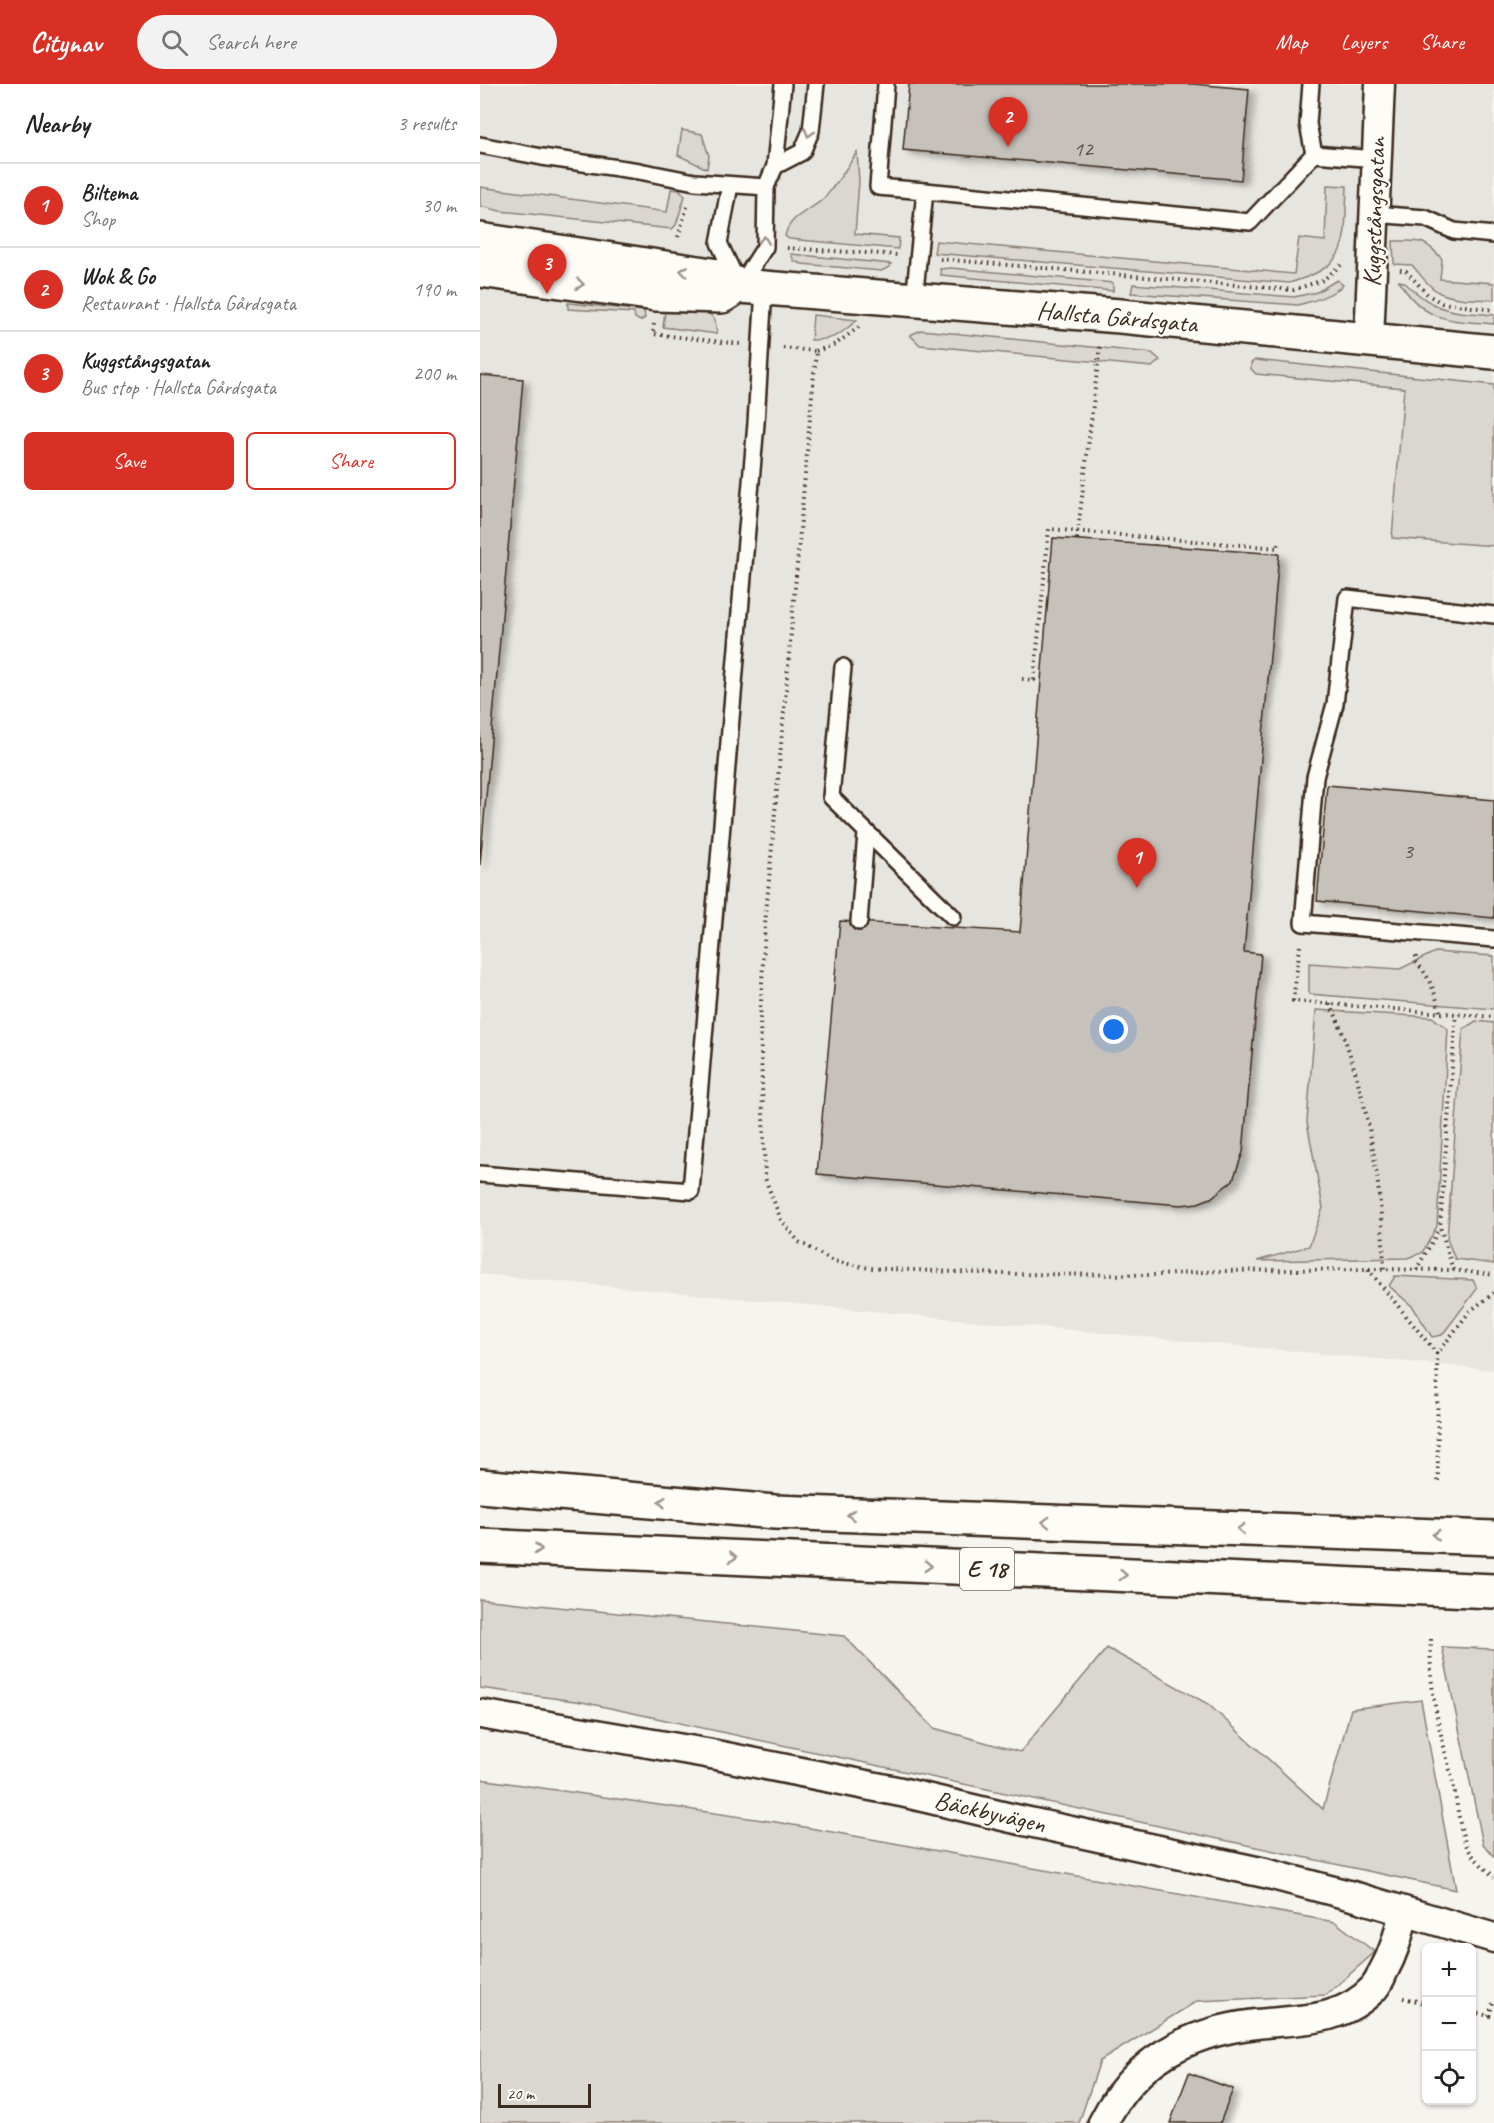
<!DOCTYPE html>
<meta charset="utf-8">
<style>
:root{--surface:#fff;--page:#f2f2f2;--text:#222;--muted:#767676;--line:#e0e0e0;--accent:#d93025}
body{margin:0;font-family:Caveat,sans-serif;background:var(--page);color:var(--text)}
.controls{position:absolute;right:18px;bottom:18px;display:grid;overflow:hidden;border-radius:9px;box-shadow:0 2px 4px #0004}
.controls button{width:54px;height:54px;display:grid;place-items:center;padding:0;border:0;border-bottom:2px solid var(--line);background:var(--surface);color:var(--text);font:30px sans-serif}
.scale{position:absolute;left:18px;bottom:15px;width:93px;box-sizing:border-box;padding-left:6px;border:3px solid #3b2a1e;border-top:0;font-size:16px;line-height:21px;white-space:nowrap;color:#3b2a1e;-webkit-text-stroke:4px #fdfcf7;paint-order:stroke}
.you{position:absolute;left:634px;top:946px;width:21px;height:21px;margin:-15px;border:4px solid #fff;border-radius:50%;background:#1a73e8;box-shadow:0 0 0 9px #1a73e833}
.badge{display:grid;place-items:center;width:39px;height:39px;border-radius:50%;background:var(--accent);color:#fff;font-size:20px;font-weight:700}
.pin{position:absolute;translate:-50% -50px;filter:drop-shadow(0 2px 3px #0008)}
.pin::after{content:'';position:absolute;top:32px;width:21px;height:18px;background:inherit;clip-path:polygon(0 0,100% 0,50% 100%)}
.list{margin:0;padding:0;list-style:none}
h2{display:flex;justify-content:space-between;align-items:center;height:78px;margin:0;padding:0 24px;font-size:26px}
h2 small{font-size:20px;font-weight:400;color:var(--muted)}
.list li{display:grid;grid-template-columns:39px 1fr auto;gap:18px;align-items:center;box-sizing:border-box;height:84px;padding:0 24px;border-top:2px solid var(--line)}
.list b{display:block;font-size:22px;white-space:nowrap}
.list p{margin:0;font-size:20px;white-space:nowrap;color:var(--muted)}
.list em{font-size:20px;font-style:normal;color:var(--muted)}
.actions{display:flex;gap:12px;padding:18px 24px}
.actions a{flex:1;padding:14px 0;border:2px solid var(--accent);border-radius:9px;text-align:center;font-size:21px;color:var(--accent)}
.actions .main{background:var(--accent);color:#fff}
.icon{flex:none;width:33px;height:33px;fill:none;stroke:currentColor;stroke-width:2;stroke-linecap:round;stroke-linejoin:round}
.map{position:relative;flex:none;width:1014px;height:2039px;overflow:hidden}
header{display:flex;align-items:center;gap:36px;box-sizing:border-box;height:84px;padding:0 30px;background:var(--accent);color:#fff}
header strong{font-size:28px}
nav{display:flex;gap:33px;margin-inline-start:auto;font-size:21px}
.search{width:420px;height:54px;background:var(--page);display:flex;align-items:center;gap:15px;box-sizing:border-box;padding:0 21px;border-radius:33px;color:var(--muted);font-size:22px}
main{display:flex}
aside{flex:1;background:var(--surface)}
.map>svg:first-child{display:block}
.built{fill:#e7e5df}
.green{fill:#dad6d0;stroke:#8a8077;stroke-width:1.5}
.building{fill:#c7c1bb;stroke:#3b2a1e;stroke-width:1.5;filter:url(#shadow)}
.lines{fill:none;stroke-linecap:round;stroke-linejoin:round}
.lane-casing{stroke:#3b2a1e;stroke-width:20}
.street-casing{stroke:#3b2a1e;stroke-width:33}
.secondary-casing{stroke:#3b2a1e;stroke-width:38}
.highway-casing{stroke:#3b2a1e;stroke-width:38}
.path{stroke:#3b2a1e;stroke-width:4;stroke-dasharray:1.5 4.5;stroke-linecap:butt}
.lane{stroke:#fdfcf7;stroke-width:15}
.street{stroke:#fdfcf7;stroke-width:28}
.secondary{stroke:#fdfcf7;stroke-width:33}
.highway{stroke:#fdfcf7;stroke-width:33}
.oneway{stroke:#9c938a}
.labels{text-anchor:middle;dominant-baseline:central;stroke-width:4.5;stroke-linejoin:round;paint-order:stroke}
.number-label{font-size:22px;fill:#5e5045}
.shield{fill:#fdfcf7;stroke:#75695f;stroke-width:1.5}
.shield-label{font-size:24px;font-weight:bold;fill:#3b2a1e}
.street-label{font-size:26px;fill:#3b2a1e;stroke:#fdfcf7}
</style>
<header>
<strong>Citynav</strong>
<div class="search"><svg class="icon" aria-label="search" viewBox="0 0 24 24"><circle cx="10" cy="10" r="6"/><path d="M15 15l6 6"/></svg>Search here</div>
<nav><a>Map</a><a>Layers</a><a>Share</a></nav>
</header>
<main>
<aside>
<h2>Nearby<small>3 results</small></h2>
<ul class="list">
<li><span class="badge">1</span><div><b>Biltema</b><p>Shop</p></div><em>30 m</em></li>
<li><span class="badge">2</span><div><b>Wok &amp; Go</b><p>Restaurant · Hallsta Gårdsgata</p></div><em>190 m</em></li>
<li><span class="badge">3</span><div><b>Kuggstångsgatan</b><p>Bus stop · Hallsta Gårdsgata</p></div><em>200 m</em></li>
</ul>
<div class="actions"><a class="main">Save</a><a>Share</a></div>
</aside>
<div class="map">
<svg width="1014" height="2039" viewBox="0 0 1014 2039">
<defs>
<filter id="shadow"><feDropShadow dx="6" dy="4" stdDeviation="3" flood-color="#0004"/></filter>
</defs>
<rect width="100%" height="100%" fill="#f5f4ee"/>
<filter id="ink" filterUnits="userSpaceOnUse"><feTurbulence type="fractalNoise" baseFrequency=".0167" numOctaves="2"/><feDisplacementMap in="SourceGraphic" scale="12" xChannelSelector="R" yChannelSelector="G"/><feConvolveMatrix kernelMatrix="1 2 1 2 8 2 1 2 1" color-interpolation-filters="sRGB"/></filter>
<g filter="url(#ink)">
<path class="built" d="M0 0H1014V1286L0 1190Z"/>
<g class="green">
<path d="M202 46 222 50 229 72 227 85 198 71Z"/>
<path d="M377 68 379 97 375 150 419 154 418 165 309 155 305 152C310 130 330 128 344 114 357 100 367 84 377 68Z"/>
<path d="M847 101 867 102C864 159 872 181 809 199L454 169 456 157 814 190 819 154 845 157Z"/>
<path d="M0 103 187 128 191 105 200 106 205 112 196 141 192 145 20 127 0 122Z"/>
<path d="M913 157C940 157 944 154 962 175L960 195 1014 199V216C997 215 976 216 960 209 949 204 940 190 932 181L914 180Z"/>
<path d="M311 170 411 180 410 183 401 187 322 180 314 177Z"/>
<path d="M471 184 633 199V207L461 191 460 185Z"/>
<path d="M857 196 863 201C851 212 833 217 818 221L651 209 653 200 814 213 837 208Z"/>
<path d="M919 197 924 198C958 230 970 227 1014 231V240C970 236 944 239 919 197Z"/>
<path d="M88 219 164 227 165 234 160 237 155 234 154 229 88 225Z"/>
<path d="M186 219 224 223 235 236 237 250 183 243Z"/>
<path d="M333 231 377 236C360 251 354 256 331 256Z"/>
<path d="M441 246 672 269 680 276 672 283 440 261 430 251Z"/>
<path d="M775 276 1014 301V462L912 454 924 304 776 290 771 285V279Z"/>
<path d="M955 868 1014 872V925L829 910V879L920 885Z"/>
<path d="M836 926 952 933 968 945 957 1142 942 1169 927 1174 777 1177 829 1162 843 1124 827 1038Z"/>
<path d="M996 937 1014 939V1180L975 1175 967 1155 983 945Z"/>
<path d="M915 1192 993 1196 997 1205 962 1251 952 1253 933 1223 909 1202Z"/>
<path d="M0 1515 364 1552 454 1644 540 1668 627 1564 728 1620 843 1725 871 1625 941 1616 976 1806 102 1618 0 1604Z"/>
<path d="M962 1563 1014 1565V1773L1003 1760Z"/>
<path d="M0 1695 296 1738 855 1838 895 1868 846 1911 717 1917 620 1977 599 2039H0Z"/>
</g>
<g class="building">
<path d="M429 0H713L769 5 761 96 423 66Z"/>
<path d="M0 291 43 295 0 781Z"/>
<path d="M573 454 799 470 764 868 781 870 763 1068 753 1096 731 1114 718 1119 701 1121 337 1090 360 837 540 848Z"/>
<path d="M847 701 1014 716V834L837 817Z"/>
<path d="M709 1989 753 2005 740 2039H690Z"/>
</g>
<g class="lines">
<defs>
<g id="lane">
<path d="M406 0 398 103 445 107"/>
<path d="M831 0 828 40 834 70"/>
<path d="M0 61 62 73 159 87 215 98 286 103 295 82 303 0"/>
<path d="M295 82 322 68 331 47 336 0"/>
<path d="M250 101 239 159 257 197"/>
<path d="M894 130 945 134 974 147 1014 151"/>
<path d="M260 202 285 163 286 103"/>
<path d="M434 217 445 107 770 138 834 70 896 75"/>
<path d="M1014 531 867 514 855 620 835 693 823 839 1014 855"/>
<path d="M363 583 351 713 473 833"/>
<path d="M379 838 386 749"/>
<path d="M0 1090 211 1107 276 339 284 205"/>
</g>
<g id="street">
<path d="M889 256 900 0"/>
<path d="M0 1630 226 1669 421 1708 531 1734 785 1789 880 1814 1014 1854"/>
<path d="M623 2039C654 1976 708 1948 776 1940 820 1935 861 1939 894 1904 898 1899 901 1893 903 1888 915 1866 918 1852 924 1828"/>
</g>
<g id="secondary">
<path d="M0 156 238 192 260 202 640 232 1014 268"/>
<path d="M0 186 176 210 242 212 250 207"/>
</g>
<g id="highway">
<path d="M0 1402 295 1428 1014 1454"/>
<path d="M0 1462 1014 1507"/>
</g>
</defs>
<use href="#lane" class="lane-casing"/>
<use href="#street" class="street-casing"/>
<use href="#secondary" class="secondary-casing"/>
<use href="#highway" class="highway-casing"/>
<g class="path">
<path d="M198 153 208 120"/>
<path d="M307 164 417 171"/>
<path d="M460 175 813 206 843 196 861 181"/>
<path d="M920 186 926 187 948 211 962 219 1014 226"/>
<path d="M174 240 173 250 260 260"/>
<path d="M303 264 336 267 285 841 280 937 285 1094 301 1136 319 1158 353 1177 389 1184 521 1190 681 1191 738 1187 888 1185 973 1186 1014 1191"/>
<path d="M336 267 356 260 379 243"/>
<path d="M597 455 620 262"/>
<path d="M675 462 676 454"/>
<path d="M542 595 554 596 569 445 798 464V457"/>
<path d="M820 862 813 917 1014 933"/>
<path d="M936 872V878C950 893 955 908 960 928"/>
<path d="M850 920C861 941 867 961 874 984 894 1050 902 1117 904 1185"/>
<path d="M888 1185 957 1270"/>
<path d="M936 1186 960 1144"/>
<path d="M973 1186 960 1143 976 930"/>
<path d="M958 1397 957 1270 990 1227 1014 1209"/>
<path d="M951 1555C948 1609 960 1645 972 1695 977 1715 978 1738 985 1758 990 1772 1004 1783 1014 1793"/>
<path d="M923 1914 946 1919"/>
<path d="M992 1928 1014 1933"/>
<path d="M1009 1932 1014 1915"/>
</g>
<use href="#lane" class="lane"/>
<use href="#street" class="street"/>
<use href="#secondary" class="secondary"/>
<use href="#highway" class="highway"/>
</g>
<defs><path id="oneway-chevron" d="M-2-3.5L2.5 0L-2 3.5" fill="none" stroke-width="1.6" stroke-linecap="round" stroke-linejoin="round" transform="scale(1.5)"/></defs>
<g class="oneway">
<use href="#oneway-chevron" transform="translate(329 49) rotate(107)"/>
<use href="#oneway-chevron" transform="translate(284 156) rotate(-83)"/>
<use href="#oneway-chevron" transform="translate(204 187) rotate(-172)"/>
<use href="#oneway-chevron" transform="translate(100 200) rotate(8)"/>
<use href="#oneway-chevron" transform="translate(182 1418) rotate(-175)"/>
<use href="#oneway-chevron" transform="translate(371 1431) rotate(-178)"/>
<use href="#oneway-chevron" transform="translate(566 1438) rotate(-178)"/>
<use href="#oneway-chevron" transform="translate(761 1445) rotate(-178)"/>
<use href="#oneway-chevron" transform="translate(956 1451) rotate(-178)"/>
<use href="#oneway-chevron" transform="translate(58 1465) rotate(3)"/>
<use href="#oneway-chevron" transform="translate(253 1473) rotate(3)"/>
<use href="#oneway-chevron" transform="translate(448 1482) rotate(3)"/>
<use href="#oneway-chevron" transform="translate(643 1491) rotate(3)"/>
</g>
</g>
<g class="labels">
<g class="number-label">
<text x="603" y="65">12</text>
<text x="928" y="767">3</text>
</g>
<rect class="shield" x="480" y="1464" width="54" height="42" rx="4.5"/>
<g class="shield-label">
<text x="507" y="1485">E 18</text>
</g>
<g class="street-label">
<text transform="translate(894 128) rotate(-88)">Kuggstångsgatan</text>
<text transform="translate(637 233) rotate(5)">Hallsta Gårdsgata</text>
<text transform="translate(510 1728) rotate(13)">Bäckbyvägen</text>
</g>
</g>
</svg>
<div class="controls">
<button>+</button>
<button>−</button>
<button><svg class="icon" aria-label="locate" viewBox="0 0 24 24"><circle cx="12" cy="12" r="6"/><path d="M12 2v4M12 18v4M2 12h4M18 12h4"/></svg></button>
</div>
<div class="scale">20 m</div>
<div class="you"></div>
<div class="pin badge" style="left:657px;top:804px">1</div>
<div class="pin badge" style="left:528px;top:63px">2</div>
<div class="pin badge" style="left:67px;top:210px">3</div>
</div>
</main>
